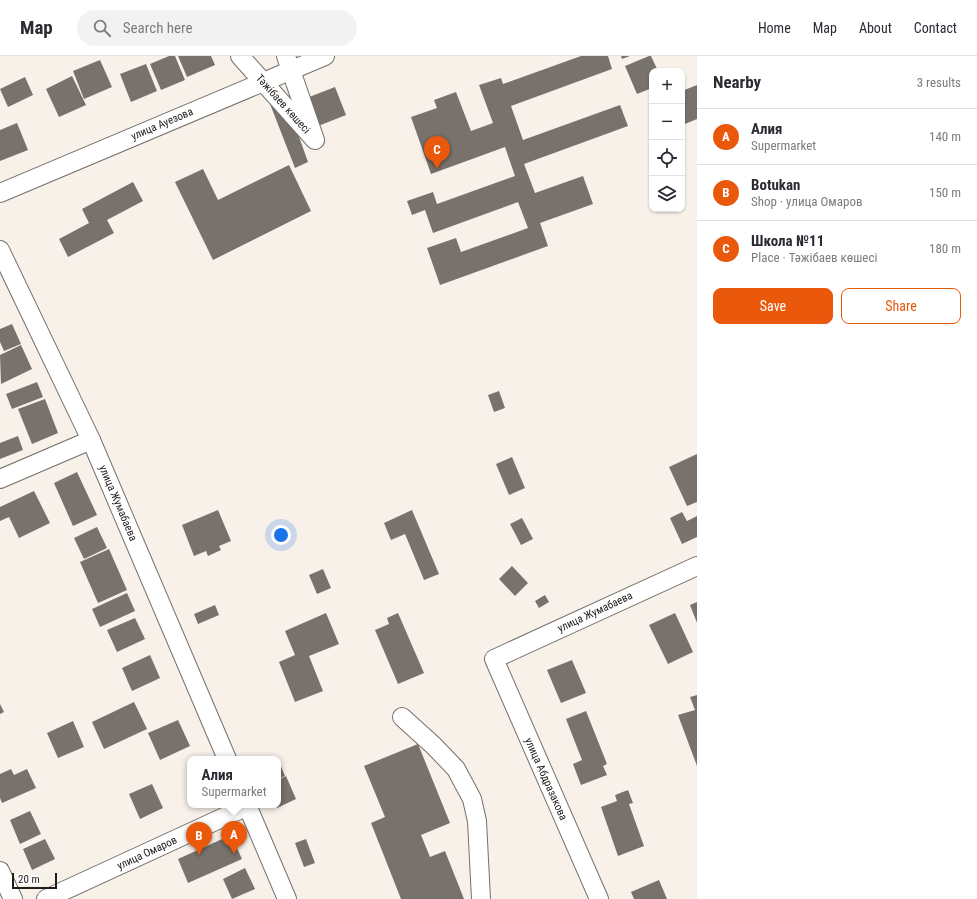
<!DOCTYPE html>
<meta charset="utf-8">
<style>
:root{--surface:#fff;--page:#f2f2f3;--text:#2b2b33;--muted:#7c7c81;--line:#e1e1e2;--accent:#ea580c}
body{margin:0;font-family:"Roboto Condensed",sans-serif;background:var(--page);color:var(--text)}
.controls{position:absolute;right:12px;top:12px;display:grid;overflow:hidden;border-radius:8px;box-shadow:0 1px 3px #0004}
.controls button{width:36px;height:36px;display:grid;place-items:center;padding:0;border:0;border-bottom:1px solid var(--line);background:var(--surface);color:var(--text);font:20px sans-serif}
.scale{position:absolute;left:12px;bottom:10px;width:45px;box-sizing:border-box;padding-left:4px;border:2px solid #1f1d1a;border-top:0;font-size:11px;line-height:14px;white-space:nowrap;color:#1f1d1a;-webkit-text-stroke:3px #fff;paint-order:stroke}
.you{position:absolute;left:281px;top:479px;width:14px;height:14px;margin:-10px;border:3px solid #fff;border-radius:50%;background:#1a73e8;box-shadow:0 0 0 6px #1a73e833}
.badge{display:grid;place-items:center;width:26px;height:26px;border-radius:50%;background:var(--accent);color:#fff;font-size:13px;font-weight:700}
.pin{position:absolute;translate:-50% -33px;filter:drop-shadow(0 1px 2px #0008)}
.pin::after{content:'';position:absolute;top:21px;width:14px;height:12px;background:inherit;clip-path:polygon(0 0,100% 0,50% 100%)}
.popup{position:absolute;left:187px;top:700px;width:94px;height:52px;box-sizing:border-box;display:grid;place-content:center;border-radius:8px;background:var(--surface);filter:drop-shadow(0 1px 3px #0005);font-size:13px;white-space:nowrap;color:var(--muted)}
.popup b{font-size:15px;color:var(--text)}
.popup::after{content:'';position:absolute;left:50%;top:100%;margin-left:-8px;border:8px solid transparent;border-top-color:var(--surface)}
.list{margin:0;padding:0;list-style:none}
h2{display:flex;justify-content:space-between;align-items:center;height:52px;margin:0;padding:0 16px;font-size:17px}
h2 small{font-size:13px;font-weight:400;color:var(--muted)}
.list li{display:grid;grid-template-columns:26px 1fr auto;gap:12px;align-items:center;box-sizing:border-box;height:56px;padding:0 16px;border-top:1px solid var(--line)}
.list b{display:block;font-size:15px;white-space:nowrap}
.list p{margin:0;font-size:13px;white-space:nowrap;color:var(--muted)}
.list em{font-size:13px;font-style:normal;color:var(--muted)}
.actions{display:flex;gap:8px;padding:12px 16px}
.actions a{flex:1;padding:9px 0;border:1px solid var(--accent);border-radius:8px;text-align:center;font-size:14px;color:var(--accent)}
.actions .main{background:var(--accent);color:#fff}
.icon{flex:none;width:22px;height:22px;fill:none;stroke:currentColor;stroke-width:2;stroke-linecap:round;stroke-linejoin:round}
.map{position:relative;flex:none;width:697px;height:843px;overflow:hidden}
header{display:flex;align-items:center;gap:24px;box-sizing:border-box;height:56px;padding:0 20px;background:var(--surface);border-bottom:1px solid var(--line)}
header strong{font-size:19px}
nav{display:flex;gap:22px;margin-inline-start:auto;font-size:14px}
.search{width:280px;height:36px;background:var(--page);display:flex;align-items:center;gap:10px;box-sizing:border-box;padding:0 14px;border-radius:22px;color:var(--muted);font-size:15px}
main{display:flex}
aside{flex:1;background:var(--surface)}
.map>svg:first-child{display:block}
.building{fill:#78726c}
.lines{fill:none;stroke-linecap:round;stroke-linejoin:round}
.minor-casing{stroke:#756f69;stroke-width:20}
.minor{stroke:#fff;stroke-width:18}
.labels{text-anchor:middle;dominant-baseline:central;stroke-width:4;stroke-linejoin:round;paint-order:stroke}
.street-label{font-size:11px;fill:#1f1d1a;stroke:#fff}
</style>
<header>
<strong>Map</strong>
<div class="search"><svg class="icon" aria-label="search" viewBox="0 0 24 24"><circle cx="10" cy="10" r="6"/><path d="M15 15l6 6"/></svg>Search here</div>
<nav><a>Home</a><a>Map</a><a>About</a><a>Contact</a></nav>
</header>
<main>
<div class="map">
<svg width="697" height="843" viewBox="0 0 697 843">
<rect width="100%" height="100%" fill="#f8f1ea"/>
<g class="building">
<path d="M169 0H175L185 24 161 34 150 8Z"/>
<path d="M178 0H211L215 9 187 21Z"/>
<path d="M581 0H608L612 13 511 50 523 84 620 49 628 70 524 108 535 137 583 120 593 148 540 167 548 190 440 229 427 192 456 182 461 196 528 172 518 146 433 177 425 154 412 159 407 145 433 136 437 148 515 120 505 91 431 118 411 61 437 52 434 44 456 36 471 75 493 67 479 29 501 22 503 28Z"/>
<path d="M621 0H630L622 3Z"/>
<path d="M649 0H651L658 15H652V32L637 38 625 10Z"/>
<path d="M100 4 112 31 84 43 73 15Z"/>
<path d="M146 8 157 35 131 46 120 18Z"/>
<path d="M72 20 86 49 59 61 46 33Z"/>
<path d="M25 21 33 39 8 51 0 33Z"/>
<path d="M697 29V63L685 68 682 62V35Z"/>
<path d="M335 31 346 59 298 78 308 106 295 112 270 48 283 43 286 50Z"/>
<path d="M17 67 28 94 0 105V74Z"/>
<path d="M289 109 311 155 213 204 175 126 203 113 218 144Z"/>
<path d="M133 126 143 145 107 164 114 177 68 201 59 183 89 167 82 153Z"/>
<path d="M12 268 21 288 4 295 0 286V273Z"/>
<path d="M21 289 32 313 1 328 0 299Z"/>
<path d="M37 326 43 341 12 353 6 338Z"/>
<path d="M499 335 505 352 494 356 488 339Z"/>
<path d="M45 343 58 377 32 388 18 353Z"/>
<path d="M18 380 23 394 0 403V387Z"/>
<path d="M697 398V446L687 450 669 411Z"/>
<path d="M512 401 525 432 509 439 496 408Z"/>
<path d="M77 416 97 459 73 470 54 427Z"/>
<path d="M34 435 50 467 19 482 9 461 0 465V451Z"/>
<path d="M218 454 231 485 219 490 221 494 208 500 206 495 194 500 182 469Z"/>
<path d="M412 454 439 518 424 524 405 478 391 484 384 467Z"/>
<path d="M682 456 687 465 697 460V481L682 488 670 462Z"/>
<path d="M522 462 533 483 521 489 510 468Z"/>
<path d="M97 471 107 492 84 503 74 482Z"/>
<path d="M109 493 127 534 98 547 80 506Z"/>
<path d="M512 510 528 527 515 540 499 523Z"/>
<path d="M323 513 331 532 317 538 309 519Z"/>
<path d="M127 537 135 555 100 571 92 553Z"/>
<path d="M545 539 549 546 539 552 535 545Z"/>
<path d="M697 546V567L690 549Z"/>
<path d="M215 549 219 559 198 568 194 558Z"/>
<path d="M326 557 339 588 309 600 323 635 295 646 279 606 295 599 285 575Z"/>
<path d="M398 557 424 617 398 628 375 574 389 568 387 562Z"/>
<path d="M675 557 693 596 668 608 649 569Z"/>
<path d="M135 562 145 583 117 596 107 574Z"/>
<path d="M150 599 160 622 132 635 122 612Z"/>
<path d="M572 604 586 637 561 647 547 614Z"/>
<path d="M697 639V710L678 659 695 654 690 641Z"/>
<path d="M134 646 147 673 104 693 92 666Z"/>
<path d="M0 648 4 656 0 658Z"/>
<path d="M586 655 607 708 603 710 607 719 581 729 573 708 582 704 566 663Z"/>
<path d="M178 664 190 690 160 704 148 677Z"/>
<path d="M73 665 84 691 58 702 47 677Z"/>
<path d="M418 688 450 767 421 779 430 801 445 795 464 843H401L371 767 385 761 364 710Z"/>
<path d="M280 708 285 720 278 723V709Z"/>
<path d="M11 713 14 719 27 713 36 732 2 747 0 742V718Z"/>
<path d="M286 720 296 743 277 752 275 749H278V724Z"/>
<path d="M152 728 163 752 140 763 129 738Z"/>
<path d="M628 734 633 747 629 748 644 790 618 800 601 751 617 745 615 739Z"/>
<path d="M30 755 41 778 20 788 10 764Z"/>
<path d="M231 779 242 803 188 827 178 803Z"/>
<path d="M45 783 55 803 32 814 23 793Z"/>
<path d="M306 783 315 807 304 811 295 787Z"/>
<path d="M245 812 255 833 232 843 223 823Z"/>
<path d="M659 824 667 843H634L631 836Z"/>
</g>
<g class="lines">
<defs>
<g id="minor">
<path d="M240 0 315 84 286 0"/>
<path d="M0 137 325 0"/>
<path d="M0 194 91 384 227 703"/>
<path d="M0 423 91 384"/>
<path d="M402 661 434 690 456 713 472 743 477 765 481 843"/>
<path d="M247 749 287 843"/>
<path d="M0 815 13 843"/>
<path d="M46 843 248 750"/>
<path d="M599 843 494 603 697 510"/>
</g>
</defs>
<use href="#minor" class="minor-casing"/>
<use href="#minor" class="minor"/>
</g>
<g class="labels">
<g class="street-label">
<text transform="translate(283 48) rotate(48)">Тәжібаев көшесі</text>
<text transform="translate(162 68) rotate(-23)">улица Ауезова</text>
<text transform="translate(118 447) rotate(67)">улица Жумабаева</text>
<text transform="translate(595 556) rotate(-25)">улица Жумабаева</text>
<text transform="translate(546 723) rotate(66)">улица Абдразакова</text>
<text transform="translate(147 797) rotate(-25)">улица Омаров</text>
</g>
</g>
</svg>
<div class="controls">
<button>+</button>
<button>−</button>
<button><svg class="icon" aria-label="locate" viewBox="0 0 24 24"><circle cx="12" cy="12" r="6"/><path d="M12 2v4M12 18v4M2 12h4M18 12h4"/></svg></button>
<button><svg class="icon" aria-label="layers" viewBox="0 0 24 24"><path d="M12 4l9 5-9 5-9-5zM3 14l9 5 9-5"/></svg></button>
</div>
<div class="scale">20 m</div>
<div class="you"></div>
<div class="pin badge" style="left:234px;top:798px">A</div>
<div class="popup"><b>Алия</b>Supermarket</div>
<div class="pin badge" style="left:199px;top:799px">B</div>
<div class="pin badge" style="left:437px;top:113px">C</div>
</div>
<aside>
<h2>Nearby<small>3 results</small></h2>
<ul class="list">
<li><span class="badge">A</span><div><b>Алия</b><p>Supermarket</p></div><em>140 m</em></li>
<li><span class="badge">B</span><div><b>Botukan</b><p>Shop · улица Омаров</p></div><em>150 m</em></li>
<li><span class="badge">C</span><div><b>Школа №11</b><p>Place · Тәжібаев көшесі</p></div><em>180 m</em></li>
</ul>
<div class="actions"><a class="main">Save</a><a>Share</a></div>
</aside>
</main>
